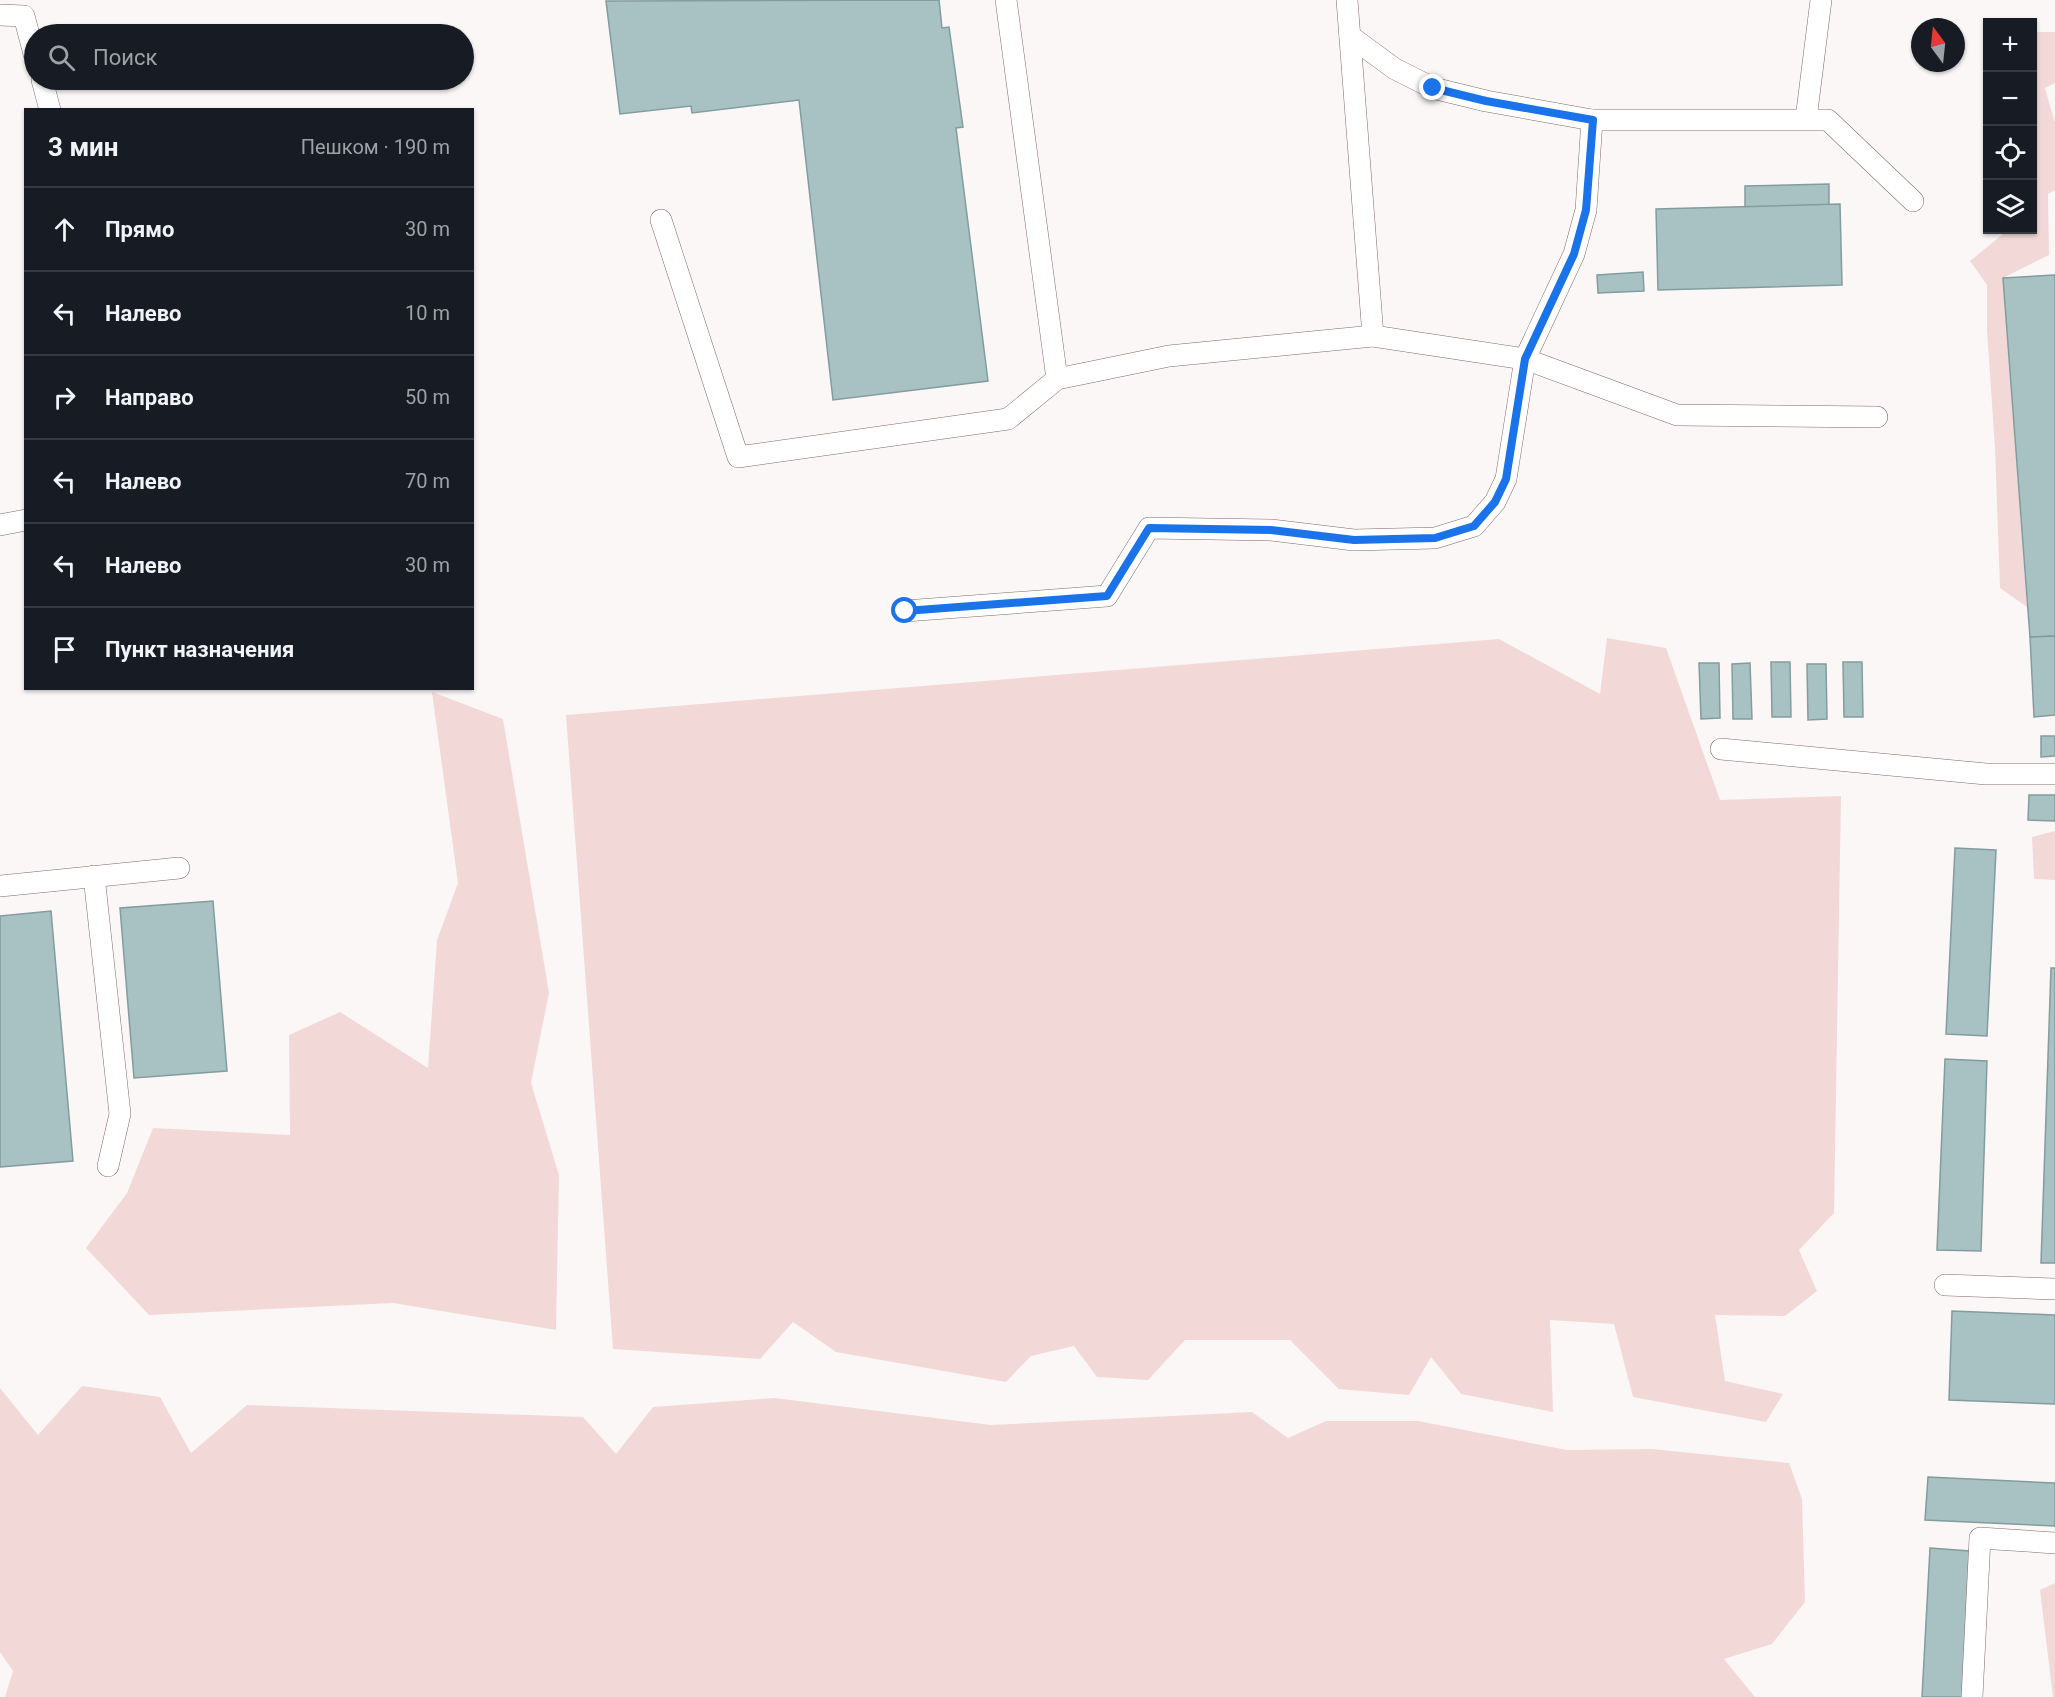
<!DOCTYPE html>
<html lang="ru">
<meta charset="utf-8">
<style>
:root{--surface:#171b24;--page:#20242c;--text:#f1f3f6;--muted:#9ea1a6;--line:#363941}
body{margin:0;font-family:Roboto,sans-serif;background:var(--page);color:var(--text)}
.controls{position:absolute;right:18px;top:18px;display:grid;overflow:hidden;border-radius:0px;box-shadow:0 2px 4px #0004}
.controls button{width:54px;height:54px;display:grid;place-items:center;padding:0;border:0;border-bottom:2px solid var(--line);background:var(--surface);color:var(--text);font:30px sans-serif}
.compass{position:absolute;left:1911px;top:18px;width:54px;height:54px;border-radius:50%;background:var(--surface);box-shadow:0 2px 4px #0004;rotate:345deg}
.stop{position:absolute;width:18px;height:18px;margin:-14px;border:4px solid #1a73e8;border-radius:50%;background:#fff}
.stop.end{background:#1a73e8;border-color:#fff;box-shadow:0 2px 6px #0008}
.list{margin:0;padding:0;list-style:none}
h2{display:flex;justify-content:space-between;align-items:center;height:78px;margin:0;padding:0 24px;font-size:26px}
h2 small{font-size:20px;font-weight:400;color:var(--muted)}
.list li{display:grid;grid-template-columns:39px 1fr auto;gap:18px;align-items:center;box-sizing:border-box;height:84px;padding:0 24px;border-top:2px solid var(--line)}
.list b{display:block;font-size:22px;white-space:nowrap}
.list em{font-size:20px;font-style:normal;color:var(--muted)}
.icon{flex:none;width:33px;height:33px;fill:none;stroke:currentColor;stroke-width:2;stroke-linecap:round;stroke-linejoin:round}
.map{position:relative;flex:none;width:2055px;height:1697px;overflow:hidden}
.search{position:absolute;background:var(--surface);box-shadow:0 2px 4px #0004;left:24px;top:24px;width:450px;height:66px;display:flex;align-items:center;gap:15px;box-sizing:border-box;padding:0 21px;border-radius:33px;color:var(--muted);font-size:22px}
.panel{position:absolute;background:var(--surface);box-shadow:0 2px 4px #0004;left:24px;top:108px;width:450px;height:582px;border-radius:0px}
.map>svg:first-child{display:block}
.green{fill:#f2d9d7}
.building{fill:#a8c2c3;stroke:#839c9d;stroke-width:1.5}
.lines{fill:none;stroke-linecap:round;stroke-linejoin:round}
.service-casing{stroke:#806a69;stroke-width:22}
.service{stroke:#fff;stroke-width:21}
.route{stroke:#1a73e8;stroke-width:8}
</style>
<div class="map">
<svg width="2055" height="1697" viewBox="0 0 2055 1697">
<rect width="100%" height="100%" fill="#fcf7f7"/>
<g class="green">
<path d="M2033 32H2055V83L2045 88 2055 123V190L2048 194 2049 255 2003 278 2027 607 2000 588 1995 448 1987 331V285L1970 261 2003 234V230H2032Z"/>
<path d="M1607 638 1666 648 1720 800 1841 796 1834 1213 1799 1250 1817 1291 1785 1316 1715 1315 1725 1381 1783 1394 1766 1422 1633 1397 1614 1324 1550 1320 1553 1412 1461 1394 1431 1357 1409 1395 1339 1389 1290 1340H1185L1148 1380 1097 1377 1074 1346 1031 1356 1006 1382 836 1352 793 1322 760 1359 613 1349 566 715 1499 639 1600 694Z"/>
<path d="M432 692 503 719 549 993 531 1083 559 1175 556 1330 393 1303 149 1315 86 1248 127 1193 153 1128 290 1135 289 1035 340 1012 428 1068 437 940 458 883Z"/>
<path d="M2055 831V880L2034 879 2032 837Z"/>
<path d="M82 1386 160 1397 191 1453 247 1405 583 1417 616 1454 653 1407 774 1398 991 1425 1252 1412 1288 1438 1326 1421H1418L1567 1450 1652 1449 1789 1463 1802 1499 1805 1602 1772 1644 1724 1659 1755 1697H5L13 1671 0 1652V1388L38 1435Z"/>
<path d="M2055 1583V1697H2053L2040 1590Z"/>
</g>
<g class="building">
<path d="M939 0 942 28 949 27 963 127 956 128 988 381 833 400 799 100 692 113 691 106 620 114 606 1Z"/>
<path d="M1829 184V205L1745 207V186Z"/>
<path d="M1840 204 1842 285 1658 290 1656 209Z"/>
<path d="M1643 272 1644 291 1598 293 1597 275Z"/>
<path d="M2055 275V636L2030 637 2003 278Z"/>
<path d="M2055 636V715L2034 717 2030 637Z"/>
<path d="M1771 662H1790L1791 717H1772Z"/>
<path d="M1843 662H1862L1863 717H1844Z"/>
<path d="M1699 663H1719L1720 718 1701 719Z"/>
<path d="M1750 663 1752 719H1733L1732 664Z"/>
<path d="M1807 664H1826L1827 719 1808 720Z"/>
<path d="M2041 736H2055V756L2041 757Z"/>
<path d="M2029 795H2055V821L2028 820Z"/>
<path d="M1955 848 1996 850 1987 1036 1946 1034Z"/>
<path d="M213 901 227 1071 134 1078 120 908Z"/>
<path d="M51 911 73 1161 0 1167V916Z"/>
<path d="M2051 968H2055V1263H2041Z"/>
<path d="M1945 1059 1987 1061 1981 1251 1937 1250Z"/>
<path d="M1952 1311 2055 1315V1404L1949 1400Z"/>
<path d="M1928 1477 2055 1483V1526L1925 1520Z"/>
<path d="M1930 1548 1970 1551 1962 1697H1922Z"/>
</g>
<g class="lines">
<defs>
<g id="service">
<path d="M1006 0 1057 379"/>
<path d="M1347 0 1373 336"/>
<path d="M0 15 24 16 34 54"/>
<path d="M1350 36 1395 69 1433 88 1486 101 1592 120"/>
<path d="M42 80 50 110"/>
<path d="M1806 119 1821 0"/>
<path d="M661 220 738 457 1008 419 1057 379 1169 356 1373 336 1525 359 1677 415 1877 417"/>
<path d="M0 525 26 520"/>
<path d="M905 611 1107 596 1149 528 1271 530 1354 540 1435 538 1474 526 1495 502 1506 479 1525 359 1574 254 1586 210 1592 120H1828L1913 201"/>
<path d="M1721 749 1986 774H2055"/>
<path d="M94 876 120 1114 108 1166"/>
<path d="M0 886 179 868"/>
<path d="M1945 1285 2055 1289"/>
<path d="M1972 1697 1980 1538 2055 1543"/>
</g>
</defs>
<use href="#service" class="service-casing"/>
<use href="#service" class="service"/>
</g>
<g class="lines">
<path class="route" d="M905 611 1107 596 1149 528 1271 530 1354 540 1435 538 1474 526 1495 502 1506 479 1525 359 1574 254 1586 210 1593 120 1486 101 1433 88"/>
</g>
</svg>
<div class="controls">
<button>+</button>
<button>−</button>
<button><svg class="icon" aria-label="locate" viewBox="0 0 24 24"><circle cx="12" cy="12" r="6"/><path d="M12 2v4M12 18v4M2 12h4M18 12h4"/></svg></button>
<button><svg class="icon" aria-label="layers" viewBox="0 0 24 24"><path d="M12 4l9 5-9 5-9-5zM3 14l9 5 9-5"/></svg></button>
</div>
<svg class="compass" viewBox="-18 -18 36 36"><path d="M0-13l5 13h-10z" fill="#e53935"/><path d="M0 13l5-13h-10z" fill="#9ea1a6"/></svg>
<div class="stop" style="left:905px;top:611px"></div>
<div class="stop end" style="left:1433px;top:88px"></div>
<div class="search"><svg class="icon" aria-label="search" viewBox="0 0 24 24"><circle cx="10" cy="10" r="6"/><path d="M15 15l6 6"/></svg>Поиск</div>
<section class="panel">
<h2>3 мин<small>Пешком · 190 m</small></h2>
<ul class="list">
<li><svg class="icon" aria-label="ahead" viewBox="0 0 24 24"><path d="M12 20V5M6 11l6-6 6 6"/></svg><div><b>Прямо</b></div><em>30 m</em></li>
<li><svg class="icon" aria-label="left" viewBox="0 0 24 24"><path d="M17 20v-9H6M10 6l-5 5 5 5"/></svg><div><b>Налево</b></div><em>10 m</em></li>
<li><svg class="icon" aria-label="right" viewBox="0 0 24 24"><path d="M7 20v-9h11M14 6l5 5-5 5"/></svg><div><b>Направо</b></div><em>50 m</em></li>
<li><svg class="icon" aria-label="left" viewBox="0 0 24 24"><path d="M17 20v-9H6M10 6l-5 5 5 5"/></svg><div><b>Налево</b></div><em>70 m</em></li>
<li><svg class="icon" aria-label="left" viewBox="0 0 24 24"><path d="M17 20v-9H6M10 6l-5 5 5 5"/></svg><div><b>Налево</b></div><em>30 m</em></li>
<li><svg class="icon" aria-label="arrive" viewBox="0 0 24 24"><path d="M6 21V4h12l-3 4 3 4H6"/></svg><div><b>Пункт назначения</b></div></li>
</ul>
</section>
</div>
